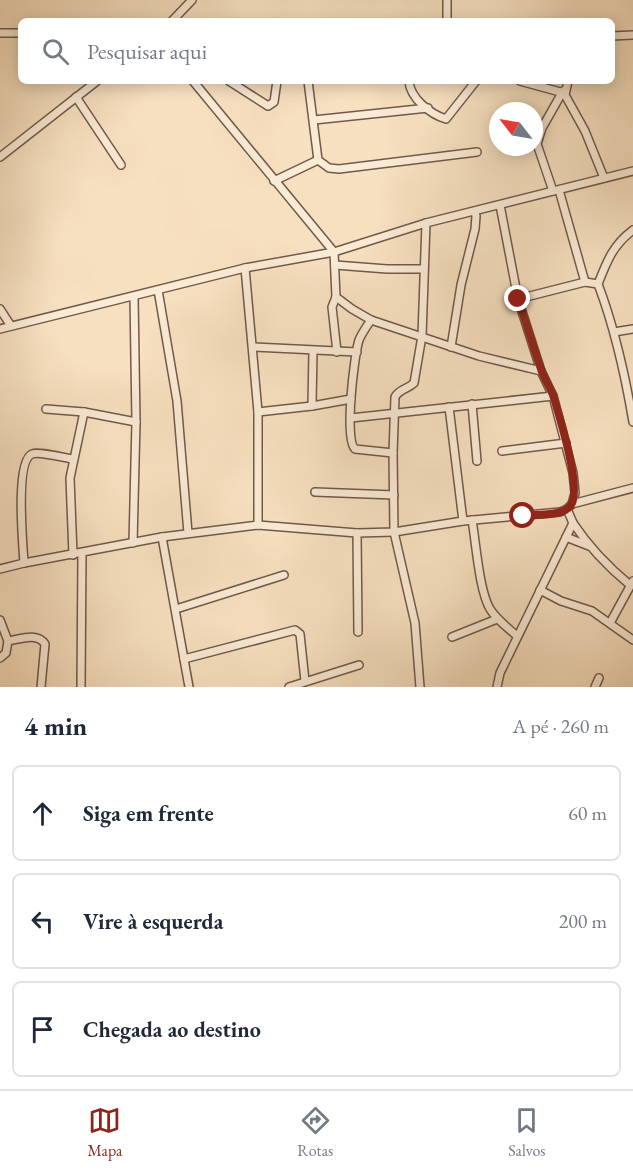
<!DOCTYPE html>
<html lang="pt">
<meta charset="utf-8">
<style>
:root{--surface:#fff;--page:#f2f2f3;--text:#1f2937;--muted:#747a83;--line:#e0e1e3;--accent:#8f2418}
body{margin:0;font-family:"EB Garamond",serif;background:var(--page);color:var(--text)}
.compass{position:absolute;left:489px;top:102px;width:54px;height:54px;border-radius:50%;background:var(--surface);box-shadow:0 3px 15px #0003;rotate:301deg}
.stop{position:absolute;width:18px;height:18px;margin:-14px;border:4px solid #8f2418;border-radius:50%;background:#fff}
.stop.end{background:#8f2418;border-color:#fff;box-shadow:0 2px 6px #0008}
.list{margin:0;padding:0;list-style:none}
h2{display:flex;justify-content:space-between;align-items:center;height:78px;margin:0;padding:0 24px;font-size:26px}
h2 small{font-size:20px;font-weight:400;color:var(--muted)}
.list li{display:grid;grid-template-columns:39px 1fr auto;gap:18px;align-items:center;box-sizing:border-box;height:96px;margin:0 12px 12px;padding:0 12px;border:2px solid var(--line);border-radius:9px}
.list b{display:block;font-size:22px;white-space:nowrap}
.list em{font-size:20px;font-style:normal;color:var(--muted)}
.icon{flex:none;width:33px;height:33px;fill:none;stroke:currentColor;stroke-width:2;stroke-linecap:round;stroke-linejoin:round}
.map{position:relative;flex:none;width:633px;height:687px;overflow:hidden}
.search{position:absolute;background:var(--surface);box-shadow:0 3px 15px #0003;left:18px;right:18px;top:18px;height:66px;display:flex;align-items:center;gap:15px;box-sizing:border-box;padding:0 21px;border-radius:9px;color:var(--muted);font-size:22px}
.sheet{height:402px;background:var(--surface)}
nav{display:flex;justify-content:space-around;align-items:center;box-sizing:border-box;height:84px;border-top:2px solid var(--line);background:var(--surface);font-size:16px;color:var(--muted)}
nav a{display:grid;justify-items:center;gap:3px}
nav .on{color:var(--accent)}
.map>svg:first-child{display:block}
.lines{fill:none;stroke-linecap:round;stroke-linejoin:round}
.minor-casing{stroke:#725949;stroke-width:10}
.minor{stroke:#faebd6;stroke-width:7}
.route{stroke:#8f2418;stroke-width:8}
</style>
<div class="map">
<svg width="633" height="687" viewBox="0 0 633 687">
<rect width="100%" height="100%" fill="#f7e0c0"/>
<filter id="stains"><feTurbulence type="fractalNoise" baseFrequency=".00333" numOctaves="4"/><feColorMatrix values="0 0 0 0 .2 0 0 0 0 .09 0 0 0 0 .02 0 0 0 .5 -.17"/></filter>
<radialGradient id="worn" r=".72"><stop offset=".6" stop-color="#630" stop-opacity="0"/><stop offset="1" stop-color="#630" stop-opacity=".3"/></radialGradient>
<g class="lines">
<defs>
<g id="minor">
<path d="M172 21 192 0"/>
<path d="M447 21V0"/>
<path d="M0 33H21"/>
<path d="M612 36 633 35"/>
<path d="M193 81 334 252 336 297 352 309 371 320 479 356 541 371"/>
<path d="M229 81 268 106 274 102 277 81"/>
<path d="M308 81 318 160 329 168 339 169 477 152"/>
<path d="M409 81C410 98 430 114 446 119L476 81"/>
<path d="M520 81 564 93"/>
<path d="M568 81 565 95 585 131 604 178"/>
<path d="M76 97 121 165"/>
<path d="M314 120 428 108"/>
<path d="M0 157 97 81"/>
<path d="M274 181 318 160"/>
<path d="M559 190 585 282"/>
<path d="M553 191 537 144 542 128 563 91"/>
<path d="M633 230C613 245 607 261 598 284 615 329 625 374 633 422"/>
<path d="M335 265 387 269H423"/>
<path d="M245 268 258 412V525"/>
<path d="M158 290 177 401 188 533"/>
<path d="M336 297 332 307 337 352"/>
<path d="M518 299 585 282 598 284"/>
<path d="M0 309 11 326"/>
<path d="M371 320C367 326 362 333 359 340 354 356 344 440 355 449L393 453"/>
<path d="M0 329 245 268 334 252 426 223 633 171"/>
<path d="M614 332 633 329"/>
<path d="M254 347 357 352"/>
<path d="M451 347 461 285 475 229 476 216 475 212"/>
<path d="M472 404 477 461"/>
<path d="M312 406 313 351"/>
<path d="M449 407 463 521"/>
<path d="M46 409 84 412 136 422"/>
<path d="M258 412 312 406 351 399"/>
<path d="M351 418 553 396"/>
<path d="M502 451 566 443"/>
<path d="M315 492 394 495"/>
<path d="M572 504 633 488"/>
<path d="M472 520C476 543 479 590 490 609 497 620 508 628 517 636"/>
<path d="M573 523C589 547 607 566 630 585"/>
<path d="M357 533 358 632"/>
<path d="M162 537 189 687"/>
<path d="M566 537 589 546"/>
<path d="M133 543 136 422 134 296"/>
<path d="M73 555 70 478 84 412"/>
<path d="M24 563C23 546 15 461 32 454 39 451 64 458 73 459"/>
<path d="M0 569 24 563 162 537 258 525 357 533 394 532 463 521 560 512 567 509 572 504 575 493 573 473 553 396 541 371 518 299 500 205"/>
<path d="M540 590 561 601 592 611 633 640"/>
<path d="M176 609 284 575"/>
<path d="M0 620 8 641 6 653 0 658"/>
<path d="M610 623 633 581"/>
<path d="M452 637 497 619"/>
<path d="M8 641C21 639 37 632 45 644L41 687"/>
<path d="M184 659 295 630 300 634 305 681"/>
<path d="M81 687 82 553"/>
<path d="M289 687 359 665"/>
<path d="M420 687 415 623 394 532 393 453 395 397C399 389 408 389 414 383L422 336 426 223"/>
<path d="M497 687 500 673 573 523 567 509"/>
<path d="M595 687 599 678"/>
</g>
</defs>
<use href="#minor" class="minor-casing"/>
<use href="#minor" class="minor"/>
</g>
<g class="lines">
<path class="route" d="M518 299C526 322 533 346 541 369 544 379 551 388 554 398 560 418 582 489 571 505 563 517 536 514 523 516"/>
</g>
<rect width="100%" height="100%" filter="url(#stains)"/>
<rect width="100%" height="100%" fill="url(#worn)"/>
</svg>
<svg class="compass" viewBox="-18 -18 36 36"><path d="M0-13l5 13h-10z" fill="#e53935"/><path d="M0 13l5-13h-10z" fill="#747a83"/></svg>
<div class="stop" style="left:523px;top:516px"></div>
<div class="stop end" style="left:518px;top:299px"></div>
<div class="search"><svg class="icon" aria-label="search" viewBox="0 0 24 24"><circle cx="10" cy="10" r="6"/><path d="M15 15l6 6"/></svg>Pesquisar aqui</div>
</div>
<section class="sheet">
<h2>4 min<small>A pé · 260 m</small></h2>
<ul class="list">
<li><svg class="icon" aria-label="ahead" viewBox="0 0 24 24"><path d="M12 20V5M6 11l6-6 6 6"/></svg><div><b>Siga em frente</b></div><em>60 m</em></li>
<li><svg class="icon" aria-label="left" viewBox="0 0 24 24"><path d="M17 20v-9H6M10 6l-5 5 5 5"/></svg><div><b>Vire à esquerda</b></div><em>200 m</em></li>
<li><svg class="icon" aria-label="arrive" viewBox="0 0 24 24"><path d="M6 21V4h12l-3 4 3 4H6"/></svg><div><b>Chegada ao destino</b></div></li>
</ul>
</section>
<nav>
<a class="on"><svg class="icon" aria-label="map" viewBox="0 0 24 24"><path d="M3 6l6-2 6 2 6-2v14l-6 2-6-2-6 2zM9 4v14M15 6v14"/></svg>Mapa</a>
<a><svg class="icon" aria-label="directions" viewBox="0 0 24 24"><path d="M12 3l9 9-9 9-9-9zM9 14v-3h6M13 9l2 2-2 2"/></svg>Rotas</a>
<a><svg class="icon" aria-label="saved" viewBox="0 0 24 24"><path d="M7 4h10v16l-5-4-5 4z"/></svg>Salvos</a>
</nav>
